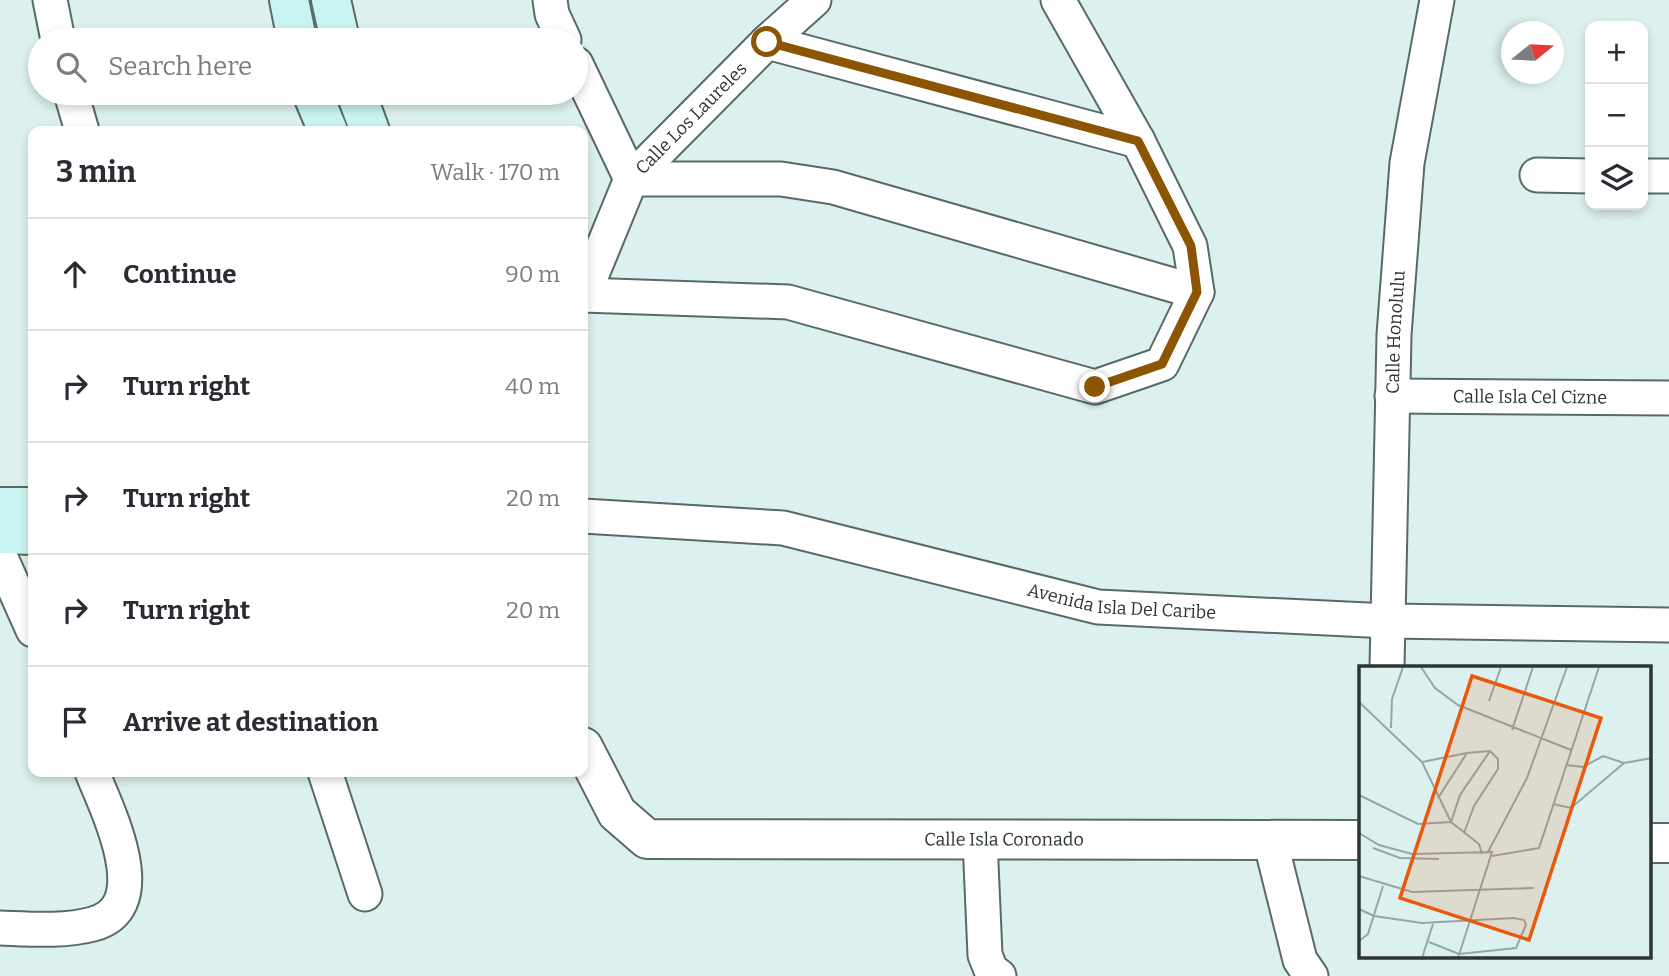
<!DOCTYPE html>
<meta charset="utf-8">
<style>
:root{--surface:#fff;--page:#f7f7f7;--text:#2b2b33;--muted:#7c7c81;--line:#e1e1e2}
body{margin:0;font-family:Bitter,serif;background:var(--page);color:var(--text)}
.controls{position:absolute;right:21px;top:21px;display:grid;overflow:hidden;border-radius:14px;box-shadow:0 4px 10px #0003}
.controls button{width:63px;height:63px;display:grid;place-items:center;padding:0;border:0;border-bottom:2px solid var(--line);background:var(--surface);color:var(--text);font:35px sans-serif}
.compass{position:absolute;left:1501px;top:21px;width:63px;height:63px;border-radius:50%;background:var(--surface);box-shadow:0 4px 10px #0003;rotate:72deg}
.stop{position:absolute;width:21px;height:21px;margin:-16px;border:5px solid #8b5504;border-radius:50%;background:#fff}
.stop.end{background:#8b5504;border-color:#fff;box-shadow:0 2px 7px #0008}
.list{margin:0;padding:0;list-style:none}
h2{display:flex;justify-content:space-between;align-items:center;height:91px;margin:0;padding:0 28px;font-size:30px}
h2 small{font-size:23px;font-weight:400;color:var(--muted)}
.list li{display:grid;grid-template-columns:46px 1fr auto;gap:21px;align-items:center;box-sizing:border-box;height:112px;padding:0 28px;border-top:2px solid var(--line)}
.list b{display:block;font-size:26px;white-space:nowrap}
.list em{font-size:23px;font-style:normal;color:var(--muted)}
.icon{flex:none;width:38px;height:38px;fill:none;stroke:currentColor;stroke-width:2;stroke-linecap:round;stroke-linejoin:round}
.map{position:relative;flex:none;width:1669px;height:976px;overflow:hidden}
.search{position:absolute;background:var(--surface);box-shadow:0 4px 10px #0003;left:28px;top:28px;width:560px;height:77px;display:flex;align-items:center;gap:18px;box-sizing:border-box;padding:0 24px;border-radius:38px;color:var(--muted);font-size:26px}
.panel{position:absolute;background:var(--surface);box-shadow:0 4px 10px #0003;left:28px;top:126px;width:560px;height:651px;border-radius:14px}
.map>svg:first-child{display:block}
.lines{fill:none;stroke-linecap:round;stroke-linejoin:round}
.minor-casing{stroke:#576a68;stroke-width:37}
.tertiary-casing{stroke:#576a68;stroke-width:42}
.secondary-casing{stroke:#576a68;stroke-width:42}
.minor{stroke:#fff;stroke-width:33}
.tertiary{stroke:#fff;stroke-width:38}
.secondary{stroke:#c9f4f2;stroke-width:38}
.route{stroke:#8b5504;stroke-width:9}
.labels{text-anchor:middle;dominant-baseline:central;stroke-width:6;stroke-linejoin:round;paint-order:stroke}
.street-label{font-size:18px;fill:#2d3534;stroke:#dcf1ef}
.inset-road{fill:none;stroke:#96a6a4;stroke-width:2}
.view{fill:#e8590c;fill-opacity:0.15;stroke:#e8590c;stroke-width:3.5}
.inset-edge{fill:none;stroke:#2d3534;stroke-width:3.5}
</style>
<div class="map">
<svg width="1669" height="976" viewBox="0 0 1669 976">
<rect width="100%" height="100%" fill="#dcf1ef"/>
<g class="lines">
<defs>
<g id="minor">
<path d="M50 0 58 40"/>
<path d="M550 0 552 14 564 40"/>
<path d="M767 42 1138 141 1058 0"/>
<path d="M576 64 631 179"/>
<path d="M71 93 82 131"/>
<path d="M1537 175 1590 176"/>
<path d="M1643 176H1669"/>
<path d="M631 179H781L833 187 1197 292"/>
<path d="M583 295 788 302 1095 387 1162 364 1197 292 1190 246 1138 141"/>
<path id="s1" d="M583 296 631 179 767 42 814 0"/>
<path id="s2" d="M1392 396 1669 398"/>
<path id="s3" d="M583 516 783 528 1098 607 1388 621 1669 625"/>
<path d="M0 556 33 630"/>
<path id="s4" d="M1387 668 1394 335 1407 163 1437 0"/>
<path d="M325 772 365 894"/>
<path d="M980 840 985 955 991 970 999 976"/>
<path d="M1270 840 1300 960 1311 976"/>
<path d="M0 928C29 929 64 932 93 924 157 907 107 810 92 772"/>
</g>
<g id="tertiary">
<path id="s5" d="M583 747 617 813 647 839 1361 840"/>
<path d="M1650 843H1669"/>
</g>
<g id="secondary">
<path d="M289 0 297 40"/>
<path d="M331 0 340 40"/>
<path d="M312 93 328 131"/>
<path d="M356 93 370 131"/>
<path d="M0 507H33"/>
<path d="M0 534 33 535"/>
</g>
</defs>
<use href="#minor" class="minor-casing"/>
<use href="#tertiary" class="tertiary-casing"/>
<use href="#secondary" class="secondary-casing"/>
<use href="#minor" class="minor"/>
<use href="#tertiary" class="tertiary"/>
<use href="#secondary" class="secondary"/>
</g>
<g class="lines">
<path class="route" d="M767 42 1138 141 1191 246 1197 292 1162 364 1095 387"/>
</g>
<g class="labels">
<g class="street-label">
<text stroke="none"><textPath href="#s1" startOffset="212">Calle Los Laureles</textPath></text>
<text stroke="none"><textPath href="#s4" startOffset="336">Calle Honolulu</textPath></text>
<text stroke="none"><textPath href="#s2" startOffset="138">Calle Isla Cel Cizne</textPath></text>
<text stroke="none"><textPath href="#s3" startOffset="548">Avenida Isla Del Caribe</textPath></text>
<text stroke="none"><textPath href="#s5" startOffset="471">Calle Isla Coronado</textPath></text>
</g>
</g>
<g transform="translate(1359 666)">
<rect width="292" height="292" fill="#dcf1ef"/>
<path class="inset-road" d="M62 1 76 22 99 39 212 84M130 35 142 1M0 36 63 96 92 156 120 178 123 188M32 62 33 33 44 1M153 64 174 1M63 96 108 87 79 132M207 99 224 101 244 90 265 97 293 92M0 129 59 158 92 156M194 138 212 142 265 97M92 156 101 129 131 85M0 167 20 179 53 188 133 186 99 292M105 167 115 140 139 103V93L131 85 108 87M14 182 41 192 80 193M129 186 168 112 208 1M133 190 180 182 240 1M0 210 53 226 175 222M0 243 15 250 63 257 155 252 165 254 167 259 157 282 100 288 70 276M0 275 9 268 24 220M63 292 74 258"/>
<path class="view" d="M113 10 242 52 170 274 41 232Z"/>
<rect width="292" height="292" class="inset-edge"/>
</g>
</svg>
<div class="controls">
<button>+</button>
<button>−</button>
<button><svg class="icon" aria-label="layers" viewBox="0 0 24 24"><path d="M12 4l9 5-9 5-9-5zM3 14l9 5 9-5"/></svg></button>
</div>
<svg class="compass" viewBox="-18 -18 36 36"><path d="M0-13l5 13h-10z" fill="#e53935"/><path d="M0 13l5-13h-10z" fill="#7c7c81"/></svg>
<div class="stop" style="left:767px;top:42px"></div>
<div class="stop end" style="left:1095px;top:387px"></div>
<div class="search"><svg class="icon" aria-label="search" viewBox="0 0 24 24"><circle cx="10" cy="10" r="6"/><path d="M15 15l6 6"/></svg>Search here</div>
<section class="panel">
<h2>3 min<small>Walk · 170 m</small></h2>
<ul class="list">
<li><svg class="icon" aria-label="ahead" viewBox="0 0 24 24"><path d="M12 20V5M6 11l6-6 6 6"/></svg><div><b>Continue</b></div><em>90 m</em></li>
<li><svg class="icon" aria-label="right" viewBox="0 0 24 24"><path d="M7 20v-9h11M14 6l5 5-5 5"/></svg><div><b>Turn right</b></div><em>40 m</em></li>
<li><svg class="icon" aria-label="right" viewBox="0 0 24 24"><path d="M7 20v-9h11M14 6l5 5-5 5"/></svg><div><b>Turn right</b></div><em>20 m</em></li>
<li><svg class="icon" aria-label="right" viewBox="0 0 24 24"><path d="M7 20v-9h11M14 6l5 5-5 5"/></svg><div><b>Turn right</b></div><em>20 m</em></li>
<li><svg class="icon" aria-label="arrive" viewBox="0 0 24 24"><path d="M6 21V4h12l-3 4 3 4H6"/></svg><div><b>Arrive at destination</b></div></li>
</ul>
</section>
</div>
